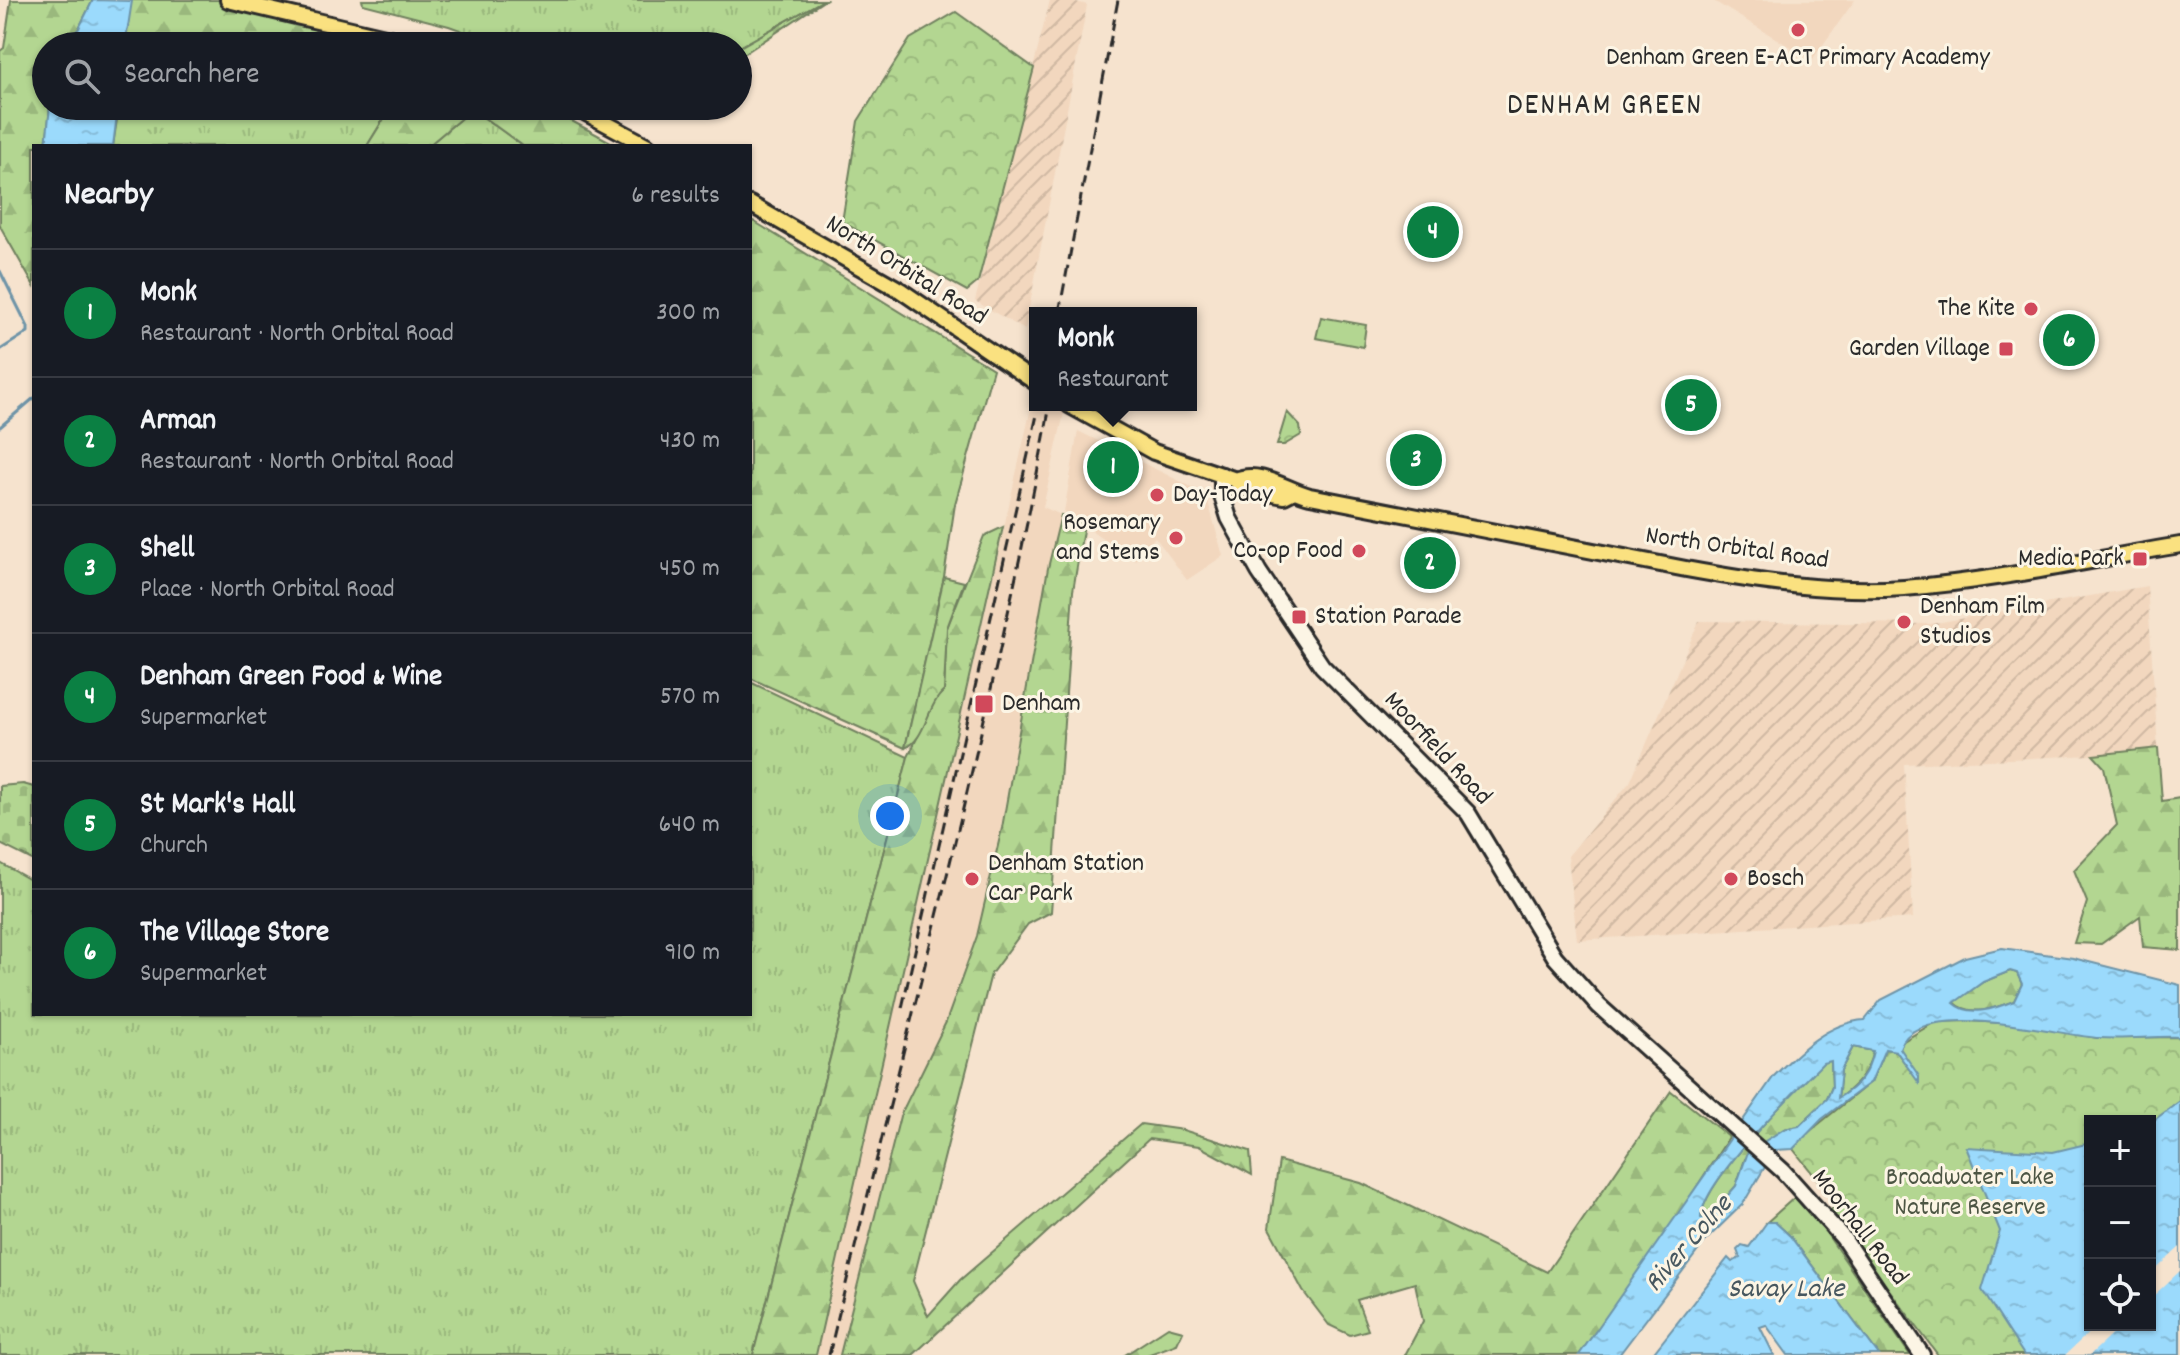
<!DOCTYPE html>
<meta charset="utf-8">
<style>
:root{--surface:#171b24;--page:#20242c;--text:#f1f3f6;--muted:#9ea1a6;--line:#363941;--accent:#0b8043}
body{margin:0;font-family:Dekko,sans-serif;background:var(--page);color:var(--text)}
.controls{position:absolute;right:24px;bottom:24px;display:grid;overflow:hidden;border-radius:0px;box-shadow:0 2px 6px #0004}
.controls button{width:72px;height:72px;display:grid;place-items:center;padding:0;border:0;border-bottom:2px solid var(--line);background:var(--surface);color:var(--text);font:40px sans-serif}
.you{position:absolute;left:890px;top:816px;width:28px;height:28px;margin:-20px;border:6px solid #fff;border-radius:50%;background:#1a73e8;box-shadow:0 0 0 12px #1a73e833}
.badge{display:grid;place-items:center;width:52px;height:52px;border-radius:50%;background:var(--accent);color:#fff;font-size:26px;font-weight:700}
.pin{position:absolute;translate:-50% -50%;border:4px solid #fff;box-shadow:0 2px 8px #0006}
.popup{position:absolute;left:1029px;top:307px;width:168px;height:104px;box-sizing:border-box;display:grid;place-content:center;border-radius:0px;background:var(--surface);filter:drop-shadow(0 2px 6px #0005);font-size:26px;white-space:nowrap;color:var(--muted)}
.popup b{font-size:30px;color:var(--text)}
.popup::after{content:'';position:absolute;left:50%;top:100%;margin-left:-16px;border:16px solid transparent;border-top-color:var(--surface)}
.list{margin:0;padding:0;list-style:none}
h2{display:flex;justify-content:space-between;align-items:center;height:104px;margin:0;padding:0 32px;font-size:34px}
h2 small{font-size:26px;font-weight:400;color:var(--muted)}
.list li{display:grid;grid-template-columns:52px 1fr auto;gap:24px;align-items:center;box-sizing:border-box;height:128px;padding:0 32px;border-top:2px solid var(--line)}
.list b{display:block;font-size:30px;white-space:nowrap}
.list p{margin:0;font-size:26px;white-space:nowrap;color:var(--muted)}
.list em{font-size:26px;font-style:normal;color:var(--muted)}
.icon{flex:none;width:44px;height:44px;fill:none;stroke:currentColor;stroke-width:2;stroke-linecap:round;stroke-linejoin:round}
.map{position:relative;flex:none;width:2180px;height:1355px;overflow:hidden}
.search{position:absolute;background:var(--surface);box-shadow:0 2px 6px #0004;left:32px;top:32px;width:720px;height:88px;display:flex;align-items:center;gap:20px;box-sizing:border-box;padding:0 28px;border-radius:44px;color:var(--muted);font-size:30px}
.panel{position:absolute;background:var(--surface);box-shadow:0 2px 6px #0004;left:32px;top:144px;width:720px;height:872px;border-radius:0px}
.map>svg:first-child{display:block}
.built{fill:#f2d7be}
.industrial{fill:url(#industrial-furrows)}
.grass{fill:url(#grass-tufts);stroke:#6f805e;stroke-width:2}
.forest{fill:url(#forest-firs);stroke:#6f805e;stroke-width:2}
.cemetery{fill:url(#cemetery-stones);stroke:#6f805e;stroke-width:2}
.park{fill:url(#park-crowns);stroke:#6f805e;stroke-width:2;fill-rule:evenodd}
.garden{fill:#b3d691;stroke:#6f805e;stroke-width:2}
.water{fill:url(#water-ripples);stroke:#6e94a8;stroke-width:2;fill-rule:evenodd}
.pier{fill:#f6e3ce}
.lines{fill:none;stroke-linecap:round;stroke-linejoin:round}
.stream{stroke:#6e94a8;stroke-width:3}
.secondary-casing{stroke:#2b2b2b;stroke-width:20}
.primary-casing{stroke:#2b2b2b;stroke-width:20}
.secondary{stroke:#fcf5e5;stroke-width:14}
.primary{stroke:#fae180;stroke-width:14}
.rail{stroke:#2b2b2b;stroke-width:3;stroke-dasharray:12 6;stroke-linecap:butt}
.poi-dot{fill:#d1495b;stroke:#fcf5e5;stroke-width:3}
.labels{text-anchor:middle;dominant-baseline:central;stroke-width:6;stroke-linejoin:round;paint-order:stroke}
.poi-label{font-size:26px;fill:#2b2b2b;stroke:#fcf5e5;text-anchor:start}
.street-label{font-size:26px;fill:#2b2b2b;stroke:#fcf5e5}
.park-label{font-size:26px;fill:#4d5644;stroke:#fcf5e5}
.water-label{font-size:28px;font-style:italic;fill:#47575f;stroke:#fcf5e5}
.quarter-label{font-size:30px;letter-spacing:2px;fill:#2b2b2b;stroke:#fcf5e5}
</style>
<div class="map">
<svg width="2180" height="1355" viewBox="0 0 2180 1355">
<defs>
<pattern id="industrial-furrows" width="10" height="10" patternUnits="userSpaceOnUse" patternTransform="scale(2)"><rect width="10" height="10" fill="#f2d7be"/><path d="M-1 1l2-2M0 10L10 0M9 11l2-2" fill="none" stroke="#d0b9a3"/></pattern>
<pattern id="grass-tufts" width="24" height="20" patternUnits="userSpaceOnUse" patternTransform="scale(2)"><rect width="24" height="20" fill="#b3d691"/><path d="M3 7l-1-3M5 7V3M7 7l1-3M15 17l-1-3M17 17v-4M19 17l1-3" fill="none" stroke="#9ab87d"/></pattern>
<pattern id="forest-firs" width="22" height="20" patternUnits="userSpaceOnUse" patternTransform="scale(2)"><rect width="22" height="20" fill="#b3d691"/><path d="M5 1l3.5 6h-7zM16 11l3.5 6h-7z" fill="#9ab87d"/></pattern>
<pattern id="cemetery-stones" width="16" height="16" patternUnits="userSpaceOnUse" patternTransform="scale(2)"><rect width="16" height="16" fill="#b3d691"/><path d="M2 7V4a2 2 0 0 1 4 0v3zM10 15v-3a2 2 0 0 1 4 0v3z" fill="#9ab87d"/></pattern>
<pattern id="park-crowns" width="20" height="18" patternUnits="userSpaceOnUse" patternTransform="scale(2)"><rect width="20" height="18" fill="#b3d691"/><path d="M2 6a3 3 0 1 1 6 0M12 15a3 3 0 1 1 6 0" fill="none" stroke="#9ab87d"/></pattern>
<pattern id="water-ripples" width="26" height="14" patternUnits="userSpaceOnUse" patternTransform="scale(2)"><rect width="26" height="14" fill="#9bdafc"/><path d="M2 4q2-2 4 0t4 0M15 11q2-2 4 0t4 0" fill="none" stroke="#86bbd8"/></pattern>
</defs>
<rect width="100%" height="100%" fill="#f6e3ce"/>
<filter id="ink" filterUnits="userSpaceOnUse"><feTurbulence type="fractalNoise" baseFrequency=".0125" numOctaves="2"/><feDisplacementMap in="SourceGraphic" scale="16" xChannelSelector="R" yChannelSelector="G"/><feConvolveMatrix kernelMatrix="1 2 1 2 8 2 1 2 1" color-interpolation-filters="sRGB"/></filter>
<g filter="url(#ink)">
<g class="built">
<path d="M1712 0H1855L1812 60Z"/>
<path d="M1034 395 1035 405H1050L1064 413 1043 507 1061 515 1048 568 1000 831 979 927 946 1022 900 1116 840 1355H816Z"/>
<path d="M1078 431 1206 494 1223 556 1187 580 1155 537 1135 560 1064 512Z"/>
</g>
<g class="industrial">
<path d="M1050 0H1070L1087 5 1025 330 975 301Z"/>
<path d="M2147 586 2158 748 2093 755 1904 764 1913 918 1577 940 1568 856 1630 782 1699 621 1930 624Z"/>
</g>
<g class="grass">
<path d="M362 0H824L738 48 504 46 449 26 363 4Z"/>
<path d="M119 106H367L387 113 367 146H113Z"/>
<path d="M472 109 523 146H428Z"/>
<path d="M750 682 908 757 753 1355H0V863L34 882V1014H750Z"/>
<path d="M1853 1047 1873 1051C1867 1075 1857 1084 1838 1099L1841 1070Z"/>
</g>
<g class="forest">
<path d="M11 0H93L70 46H46V106H50L46 146H34V286L0 226V51L4 48Z"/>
<path d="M130 0H220L319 21 314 35 367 46H125Z"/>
<path d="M824 0H825L738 58V48Z"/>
<path d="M367 106H544L618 146H523L472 109 428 146H367L387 114Z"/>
<path d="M750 219 993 369 955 504 944 577 905 748 750 678Z"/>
<path d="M1061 515 1084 524 1073 591 1051 912 1028 924 991 974 913 1281 928 1316 960 1280 1141 1124 1183 1130 1250 1151 1252 1175 1199 1146 1149 1139 913 1355H840L900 1116 946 1022 977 936 1002 828 1048 568Z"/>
<path d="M1003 527 816 1355H753L908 757 936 698 944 691 947 628 984 536Z"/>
<path d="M2158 748 2162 801 2180 798V950L2143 947 2140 916 2101 944 2074 943 2087 902 2074 870 2117 825 2104 767 2093 755Z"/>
<path d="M2010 971 2017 973 2022 984 2014 1001C1996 1008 1970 1018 1954 1002L1983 982Z"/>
<path d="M1831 1061 1832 1087 1827 1099 1799 1126 1784 1129 1745 1159 1736 1186 1708 1218H1701C1702 1182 1795 1091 1823 1062Z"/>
<path d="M1671 1091 1729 1137 1666 1234 1579 1355H1405L1423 1321 1415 1283 1357 1300 1368 1330 1350 1335 1329 1325 1303 1291 1269 1228 1279 1161 1361 1183 1547 1272Z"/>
<path d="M1795 1197 1805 1202 1910 1355H1879L1790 1236 1775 1222H1767Z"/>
<path d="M1168 1327 1183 1331 1177 1344 1147 1355H1125Z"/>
</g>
<path class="cemetery" d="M23 784 34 787V861L0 844V786Z"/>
<g class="park">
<path d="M956 12 1034 68 978 282 967 291 842 222 858 121 910 39Z"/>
<path d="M1287 412 1300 426 1301 435 1284 445H1277Z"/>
<path d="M944 577 964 582 947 628 944 691C927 705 925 741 905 748Z"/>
<path d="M1967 1021 2021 1024 2097 1038 2180 1037V1355H1938L1830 1211 1837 1204 1793 1149 1799 1140 1871 1082 1885 1049 1896 1051 1919 1082 1900 1049 1902 1042 1935 1022ZM2090 1121H2150V1325H2090Z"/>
</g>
<path class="garden" d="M1321 317 1366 325 1363 347 1316 338Z"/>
<g class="water">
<path d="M93 0 132 1 125 46H70Z"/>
<path d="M50 106H118L113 146H46Z"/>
<path d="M2002 948 2073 958 2180 985V1037C2153 1036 2127 1040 2099 1038 2059 1036 1917 995 1900 1048L1919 1076V1083L1896 1051 1885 1049 1871 1082 1822 1119 1793 1149 1775 1150 1743 1204 1707 1239 1619 1355H1579L1774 1076C1799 1051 1829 1022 1865 1020L1881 1000 1965 957ZM2010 971 2017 973 2022 984 2014 1001C1996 1008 1970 1018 1954 1003L1983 982ZM1853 1047 1873 1051C1868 1074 1858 1086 1838 1098L1841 1070ZM1831 1061 1832 1087 1827 1099 1799 1126 1784 1129 1748 1152 1736 1186 1708 1218H1701C1701 1183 1796 1090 1823 1063Z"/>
<path d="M2180 1101V1355H2024L1982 1290 2000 1231 1966 1147 2053 1152 2090 1143V1325H2150V1123Z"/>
<path d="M1767 1222H1775L1790 1236 1879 1355H1788L1766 1325 1760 1327 1774 1355H1652L1728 1258 1732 1262 1740 1258 1737 1250 1742 1245 1749 1247Z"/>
</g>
<g class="pier">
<path d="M2180 1247V1271L2150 1299V1275Z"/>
<path d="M2097 1325H2122L2090 1355H2065Z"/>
</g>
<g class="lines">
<g class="stream">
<path d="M0 271 28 327V332L0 350"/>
<path d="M0 427 34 398"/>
</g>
<defs>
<path id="secondary" d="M1222 475V496L1229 518 1259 572 1322 666 1468 813 1555 957 1599 1006 1783 1171 1843 1238 1922 1355"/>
<g id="primary">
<path d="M228 0 423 46"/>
<path d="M573 106 648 146"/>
<path d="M750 204 900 290 1035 382"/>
<path d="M1069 405 1154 452 1236 480 1242 488 1284 496 1292 492"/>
<path d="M1236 480C1260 469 1288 491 1310 496L1686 569C1757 582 1831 593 1904 588 1996 581 2089 560 2180 545"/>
</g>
</defs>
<use href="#secondary" class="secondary-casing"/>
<use href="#primary" class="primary-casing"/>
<use href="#secondary" class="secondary"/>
<use href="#primary" class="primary"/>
<g class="rail">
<path d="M1059 313 1118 0"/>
<path d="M902 1008 1037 415"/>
<path d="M829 1355C904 1038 991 725 1050 405"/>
</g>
</g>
</g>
<g class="poi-dot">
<circle cx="1798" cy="30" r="8"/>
<circle cx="2031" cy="309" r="8"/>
<rect x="1998" y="341" width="16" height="16" rx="4"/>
<circle cx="1157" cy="495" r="8"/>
<circle cx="1176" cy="538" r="8"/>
<circle cx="1359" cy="551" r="8"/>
<rect x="2132" y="551" width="16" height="16" rx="4"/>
<rect x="1291" y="609" width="16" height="16" rx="4"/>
<circle cx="1904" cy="622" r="8"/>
<rect x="974" y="694" width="20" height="20" rx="4"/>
<circle cx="972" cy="879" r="8"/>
<circle cx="1731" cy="879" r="8"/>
</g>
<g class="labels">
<g class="poi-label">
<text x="1798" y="58" text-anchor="middle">Denham Green E-ACT Primary Academy</text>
<text x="2015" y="309" text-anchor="end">The Kite</text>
<text x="1990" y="349" text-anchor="end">Garden Village</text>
<text x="1173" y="495">Day-Today</text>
<text x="1160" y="523" text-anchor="end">Rosemary<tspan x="1160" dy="30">and Stems</tspan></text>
<text x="1343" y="551" text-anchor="end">Co-op Food</text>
<text x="2124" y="559" text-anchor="end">Media Park</text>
<text x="1920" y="607">Denham Film<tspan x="1920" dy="30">Studios</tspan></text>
<text x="1315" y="617">Station Parade</text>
<text x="1002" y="704">Denham</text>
<text x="988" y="864">Denham Station<tspan x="988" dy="30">Car Park</tspan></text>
<text x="1747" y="879">Bosch</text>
</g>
<g class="street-label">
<text transform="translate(906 271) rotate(32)">North Orbital Road</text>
<text transform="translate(1737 549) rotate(8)">North Orbital Road</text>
<text transform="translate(1437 749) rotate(47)">Moorfield Road</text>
<text transform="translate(1859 1228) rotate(52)">Moorhall Road</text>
</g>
<g class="park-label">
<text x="1970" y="1178">Broadwater Lake<tspan x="1970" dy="30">Nature Reserve</tspan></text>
</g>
<g class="water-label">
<text transform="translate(1690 1245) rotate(-49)">River Colne</text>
<text x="1786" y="1291">Savay Lake</text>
</g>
<g class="quarter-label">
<text x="1605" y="107">DENHAM GREEN</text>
</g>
</g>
</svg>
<div class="controls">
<button>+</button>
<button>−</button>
<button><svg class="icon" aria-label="locate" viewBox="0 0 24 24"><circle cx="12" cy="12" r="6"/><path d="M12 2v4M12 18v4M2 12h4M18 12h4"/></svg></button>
</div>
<div class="you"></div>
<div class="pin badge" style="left:1113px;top:467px">1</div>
<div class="popup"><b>Monk</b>Restaurant</div>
<div class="pin badge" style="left:1430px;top:563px">2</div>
<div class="pin badge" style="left:1416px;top:460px">3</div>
<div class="pin badge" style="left:1433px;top:232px">4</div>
<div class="pin badge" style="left:1691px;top:405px">5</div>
<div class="pin badge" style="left:2069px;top:340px">6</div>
<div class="search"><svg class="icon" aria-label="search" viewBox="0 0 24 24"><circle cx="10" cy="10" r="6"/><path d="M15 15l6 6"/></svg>Search here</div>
<section class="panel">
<h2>Nearby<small>6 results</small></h2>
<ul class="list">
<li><span class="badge">1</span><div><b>Monk</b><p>Restaurant · North Orbital Road</p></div><em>300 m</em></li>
<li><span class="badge">2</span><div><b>Arman</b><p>Restaurant · North Orbital Road</p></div><em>430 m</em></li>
<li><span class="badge">3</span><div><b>Shell</b><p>Place · North Orbital Road</p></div><em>450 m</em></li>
<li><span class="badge">4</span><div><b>Denham Green Food &amp; Wine</b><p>Supermarket</p></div><em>570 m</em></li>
<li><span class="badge">5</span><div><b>St Mark's Hall</b><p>Church</p></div><em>640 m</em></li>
<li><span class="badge">6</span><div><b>The Village Store</b><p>Supermarket</p></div><em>910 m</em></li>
</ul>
</section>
</div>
